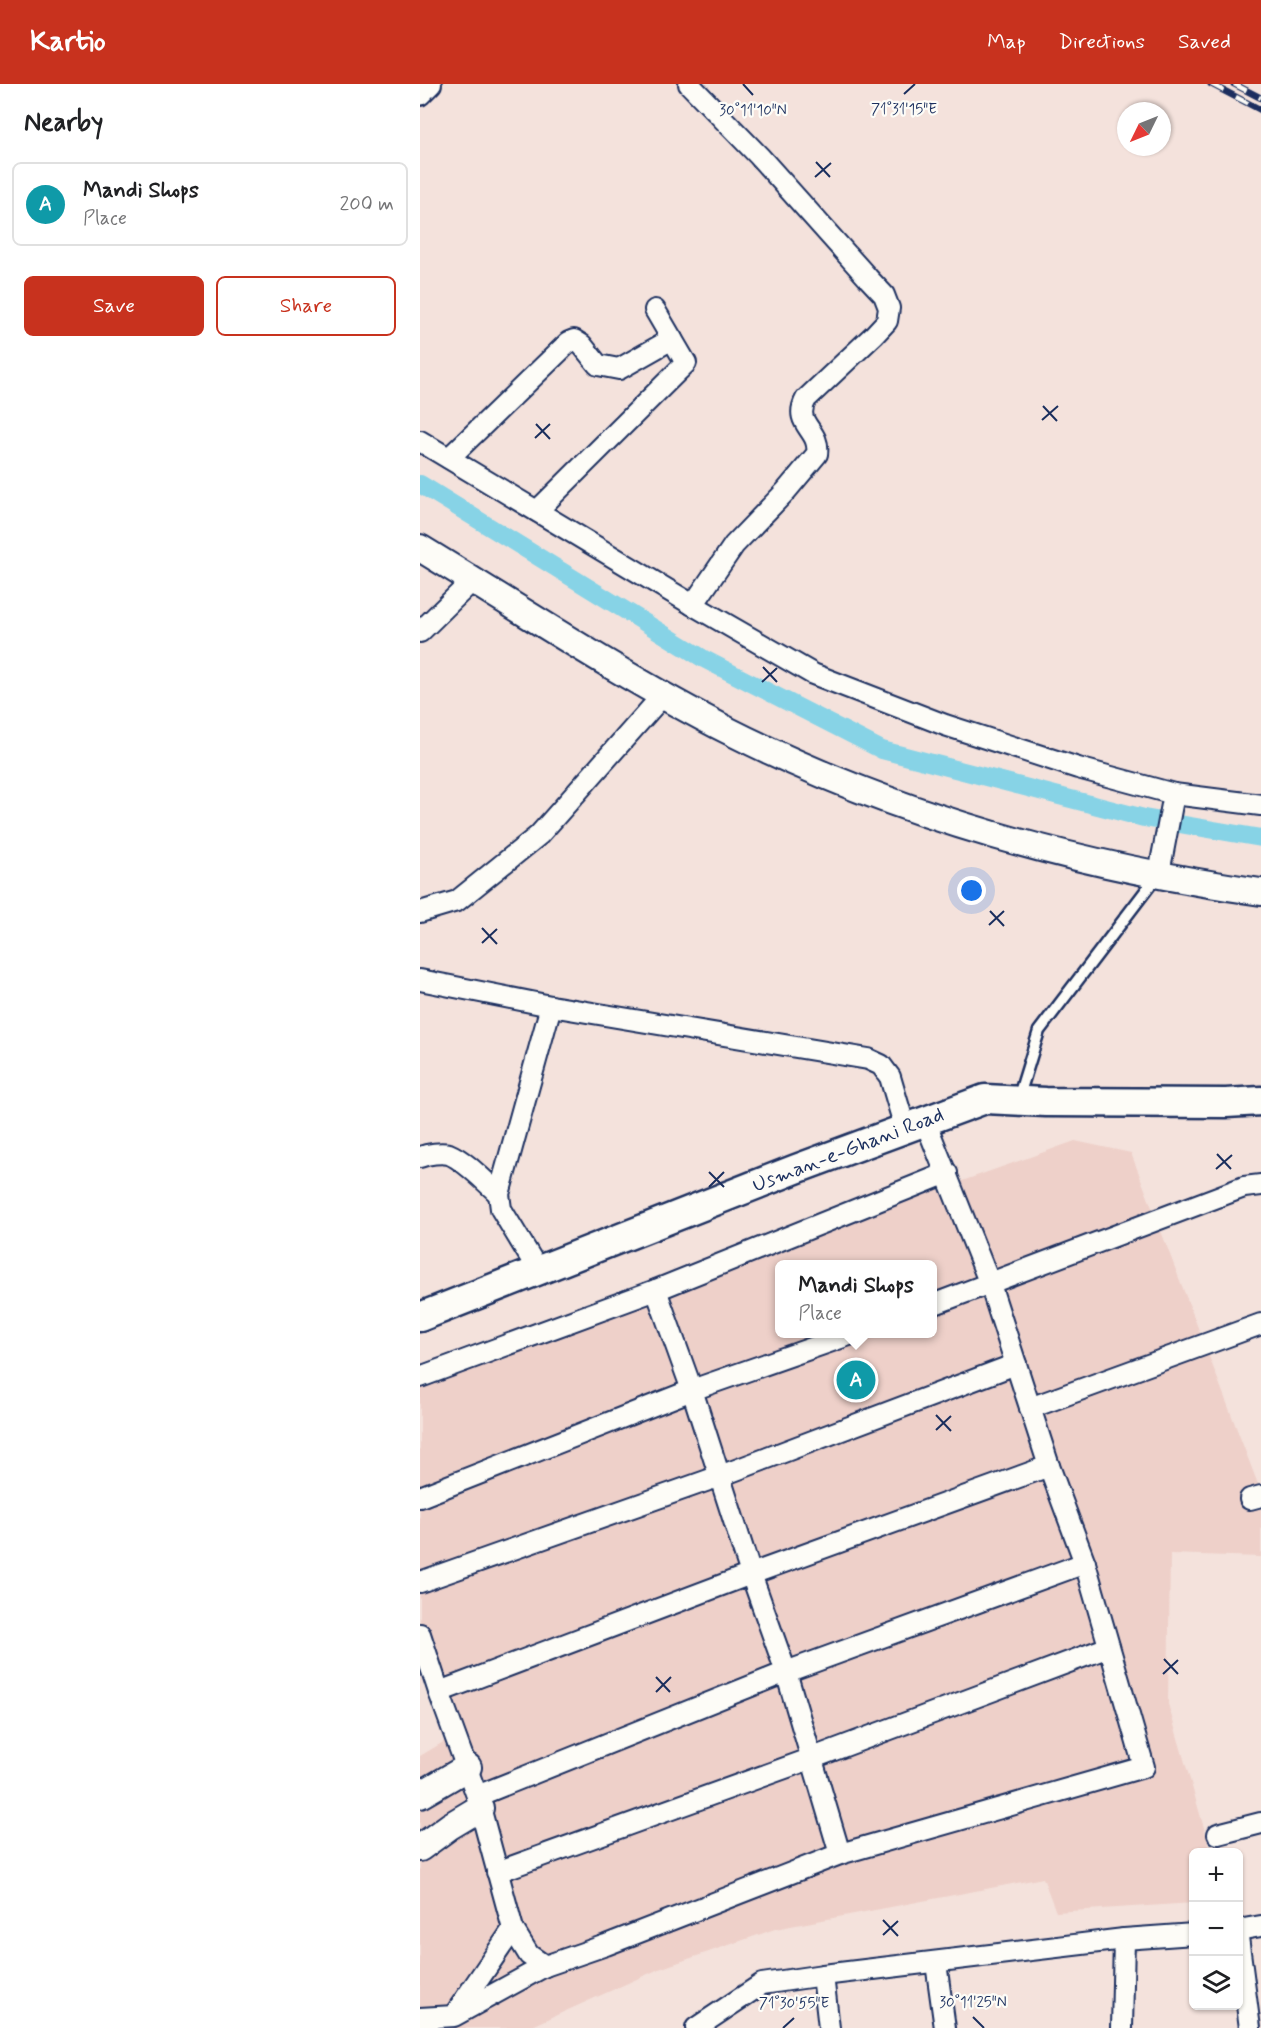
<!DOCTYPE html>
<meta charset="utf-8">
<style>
:root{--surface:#fff;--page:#f2f2f2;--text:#202124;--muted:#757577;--line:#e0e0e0;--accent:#c8321e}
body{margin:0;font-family:Mynerve,sans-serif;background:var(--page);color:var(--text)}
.controls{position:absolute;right:18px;bottom:18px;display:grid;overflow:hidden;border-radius:9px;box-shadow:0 2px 4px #0004}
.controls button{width:54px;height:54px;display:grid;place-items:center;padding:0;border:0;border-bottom:2px solid var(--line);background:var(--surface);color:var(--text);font:30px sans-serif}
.compass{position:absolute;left:697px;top:18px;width:54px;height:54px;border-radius:50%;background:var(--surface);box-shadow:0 2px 4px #0004;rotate:227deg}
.you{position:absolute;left:552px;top:807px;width:21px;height:21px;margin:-15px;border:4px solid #fff;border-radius:50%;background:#1a73e8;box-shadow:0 0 0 9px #1a73e833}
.badge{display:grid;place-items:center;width:39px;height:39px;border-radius:50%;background:var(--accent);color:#fff;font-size:20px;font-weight:700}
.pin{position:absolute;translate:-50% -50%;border:3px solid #fff;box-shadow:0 2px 6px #0006}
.popup{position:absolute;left:355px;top:1176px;width:162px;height:78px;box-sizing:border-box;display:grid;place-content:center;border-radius:9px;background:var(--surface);filter:drop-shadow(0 2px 4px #0005);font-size:20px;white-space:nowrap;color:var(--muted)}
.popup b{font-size:22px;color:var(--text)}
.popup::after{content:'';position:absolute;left:50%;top:100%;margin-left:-12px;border:12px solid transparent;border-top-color:var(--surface)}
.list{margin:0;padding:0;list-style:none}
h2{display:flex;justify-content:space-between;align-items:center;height:78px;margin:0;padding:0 24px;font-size:26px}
h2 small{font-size:20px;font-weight:400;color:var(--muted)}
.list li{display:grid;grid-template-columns:39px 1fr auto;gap:18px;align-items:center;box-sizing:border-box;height:84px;margin:0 12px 12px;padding:0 12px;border:2px solid var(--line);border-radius:9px}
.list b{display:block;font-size:22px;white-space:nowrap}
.list p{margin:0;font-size:20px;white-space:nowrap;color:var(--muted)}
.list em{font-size:20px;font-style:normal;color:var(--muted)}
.actions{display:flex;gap:12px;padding:18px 24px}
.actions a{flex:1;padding:14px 0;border:2px solid var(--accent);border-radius:9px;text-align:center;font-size:21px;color:var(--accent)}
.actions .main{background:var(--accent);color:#fff}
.icon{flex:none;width:33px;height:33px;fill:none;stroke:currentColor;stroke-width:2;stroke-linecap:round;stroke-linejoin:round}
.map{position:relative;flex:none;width:841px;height:1944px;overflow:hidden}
header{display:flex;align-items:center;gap:36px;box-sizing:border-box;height:84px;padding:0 30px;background:var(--accent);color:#fff}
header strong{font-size:28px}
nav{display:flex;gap:33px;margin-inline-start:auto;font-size:21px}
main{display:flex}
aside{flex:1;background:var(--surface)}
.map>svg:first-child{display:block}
.built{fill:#eed0c9;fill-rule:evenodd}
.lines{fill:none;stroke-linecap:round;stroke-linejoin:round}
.canal{stroke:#87d3e6;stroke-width:18}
.service-casing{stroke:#1b2f5e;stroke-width:15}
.minor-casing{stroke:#1b2f5e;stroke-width:24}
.tertiary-casing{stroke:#1b2f5e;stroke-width:30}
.secondary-casing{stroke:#1b2f5e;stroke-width:33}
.service{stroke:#fdfcf7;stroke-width:10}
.minor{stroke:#fdfcf7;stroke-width:20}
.tertiary{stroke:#fdfcf7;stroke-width:26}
.secondary{stroke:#fdfcf7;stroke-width:28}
.rail-casing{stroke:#1b2f5e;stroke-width:7}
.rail{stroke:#fdfcf7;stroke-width:4.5;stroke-dasharray:14;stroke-linecap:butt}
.ticks{fill:none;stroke:#1b2f5e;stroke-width:2}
.labels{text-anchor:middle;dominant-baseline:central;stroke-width:4.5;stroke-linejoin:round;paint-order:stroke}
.street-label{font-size:21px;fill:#1b2f5e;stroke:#fdfcf7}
.ticks-label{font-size:15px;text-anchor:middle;fill:#1b2f5e;stroke:#fdfcf7;stroke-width:4.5;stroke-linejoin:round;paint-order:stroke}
</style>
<header>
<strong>Kartio</strong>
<nav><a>Map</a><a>Directions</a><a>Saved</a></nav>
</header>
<main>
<aside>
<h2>Nearby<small></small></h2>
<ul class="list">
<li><span class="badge" style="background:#0f9aa8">A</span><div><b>Mandi Shops</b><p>Place</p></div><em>200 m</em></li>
</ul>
<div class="actions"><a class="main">Save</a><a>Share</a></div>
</aside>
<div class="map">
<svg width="841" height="1944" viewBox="0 0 841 1944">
<rect width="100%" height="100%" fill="#f4e2dc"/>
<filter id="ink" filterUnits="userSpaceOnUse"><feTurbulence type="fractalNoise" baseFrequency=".0167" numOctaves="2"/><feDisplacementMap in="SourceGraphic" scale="12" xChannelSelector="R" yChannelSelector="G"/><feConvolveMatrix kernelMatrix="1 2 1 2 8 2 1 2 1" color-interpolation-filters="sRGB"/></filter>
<g filter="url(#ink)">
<path class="built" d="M655 1057 711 1069 841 1408V1473L750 1470 748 1620 791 1768H774L773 1819 636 1828 623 1794 355 1845 239 1885 108 1944H0V1672L25 1657 0 1587V1289ZM360 1180H512V1250H360Z"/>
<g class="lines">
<path class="canal" d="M0 400 284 575 462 666 724 734 841 754"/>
<defs>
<path id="service" d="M598 1015 619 947 737 792"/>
<g id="minor">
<path d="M269 0 339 72 448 194 464 211 469 224 467 237 454 251 386 315C372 341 401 345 397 370L366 407 314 461 273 521"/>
<path d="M0 11 11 0"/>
<path d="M0 357 273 521 393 590 525 641 658 684 754 710 841 721"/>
<path d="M29 374 149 258 154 256 162 261 178 281 199 285 252 255"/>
<path d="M117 427 266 279 235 226"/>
<path d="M0 548 53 496"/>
<path d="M739 789 754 710"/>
<path d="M0 828 37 817 119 751 243 611"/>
<path d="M0 896 131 922 448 975 461 981 470 993 485 1044"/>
<path d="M0 1073C8 1070 21 1068 29 1070 46 1077 65 1098 79 1110"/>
<path d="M118 1186 81 1125 79 1110 131 922"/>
<path d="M236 1206 272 1306 331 1490 366 1588 420 1770"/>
<path d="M512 1221 824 1103 841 1101"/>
<path d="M0 1293 236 1206 527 1089"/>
<path d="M610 1324 841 1240"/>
<path d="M0 1413 272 1306 432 1250"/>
<path d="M830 1415 841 1412"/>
<path d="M0 1498 300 1392 596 1280"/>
<path d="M0 1550 19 1608 57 1712 93 1845 109 1871 125 1882 186 1861 420 1770 724 1683 665 1479 629 1382 570 1200 505 1037"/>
<path d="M19 1608 331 1490 629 1382"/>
<path d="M57 1712 366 1588 665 1479"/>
<path d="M798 1750 841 1739"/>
<path d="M77 1788 390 1675 689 1563"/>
<path d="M818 1846 841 1842"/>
<path d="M818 1853 830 1944"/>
<path d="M516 1879 525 1944"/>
<path d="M403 1891 409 1944"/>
<path d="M37 1927 93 1845"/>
<path d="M0 1934 34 1932 125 1882"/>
<path d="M276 1944 342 1900 403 1891 704 1855 774 1850"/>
<path d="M702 1944 704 1855"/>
</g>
<g id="tertiary">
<path d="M0 464C102 526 203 593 309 647 475 731 658 782 841 808"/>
<path d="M0 1711 48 1683"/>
<path d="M0 1764 30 1742 60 1724"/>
</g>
<path id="secondary" d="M0 1233 376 1085 565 1015 626 1018 806 1019 841 1017"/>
</defs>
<use href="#service" class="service-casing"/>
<use href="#minor" class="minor-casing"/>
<use href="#tertiary" class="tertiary-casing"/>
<use href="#secondary" class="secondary-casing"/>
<use href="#service" class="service"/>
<use href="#minor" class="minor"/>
<use href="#tertiary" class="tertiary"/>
<use href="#secondary" class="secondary"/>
<defs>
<g id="rail">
<path d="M791 0 841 26"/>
<path d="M814 0 841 14"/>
</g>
</defs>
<use href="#rail" class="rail-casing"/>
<use href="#rail" class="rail"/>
</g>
</g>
<path class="ticks" d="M323 0 333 11M484 10 495 0M396 78 410 93M395 93 411 79M623 322 637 337M622 336 638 322M116 340 130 355M115 354 130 340M343 583 357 598M342 598 357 584M570 827 584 842M569 841 584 827M62 844 77 860M62 859 77 845M797 1070 811 1085M796 1085 812 1071M289 1088 304 1103M289 1103 304 1088M516 1331 531 1347M516 1346 531 1332M744 1575 758 1590M743 1590 758 1576M236 1593 250 1608M236 1608 251 1593M463 1836 478 1852M463 1851 478 1837M553 1933 564 1944M363 1944 374 1934"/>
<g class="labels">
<g class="street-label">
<text transform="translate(428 1066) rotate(-21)">Usman-e-Ghani Road</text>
</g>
</g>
<g class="ticks-label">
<text x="484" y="30">71°31'15"E</text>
<text x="333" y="31">30°11'10"N</text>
<text x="553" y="1923">30°11'25"N</text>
<text x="374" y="1924">71°30'55"E</text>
</g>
</svg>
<div class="controls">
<button>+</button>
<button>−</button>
<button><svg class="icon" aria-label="layers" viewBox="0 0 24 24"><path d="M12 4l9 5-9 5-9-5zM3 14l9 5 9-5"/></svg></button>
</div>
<svg class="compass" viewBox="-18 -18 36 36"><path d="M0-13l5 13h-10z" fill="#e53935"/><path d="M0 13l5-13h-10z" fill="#757577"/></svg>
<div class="you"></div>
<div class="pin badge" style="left:436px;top:1296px;background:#0f9aa8">A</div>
<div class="popup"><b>Mandi Shops</b>Place</div>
</div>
</main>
